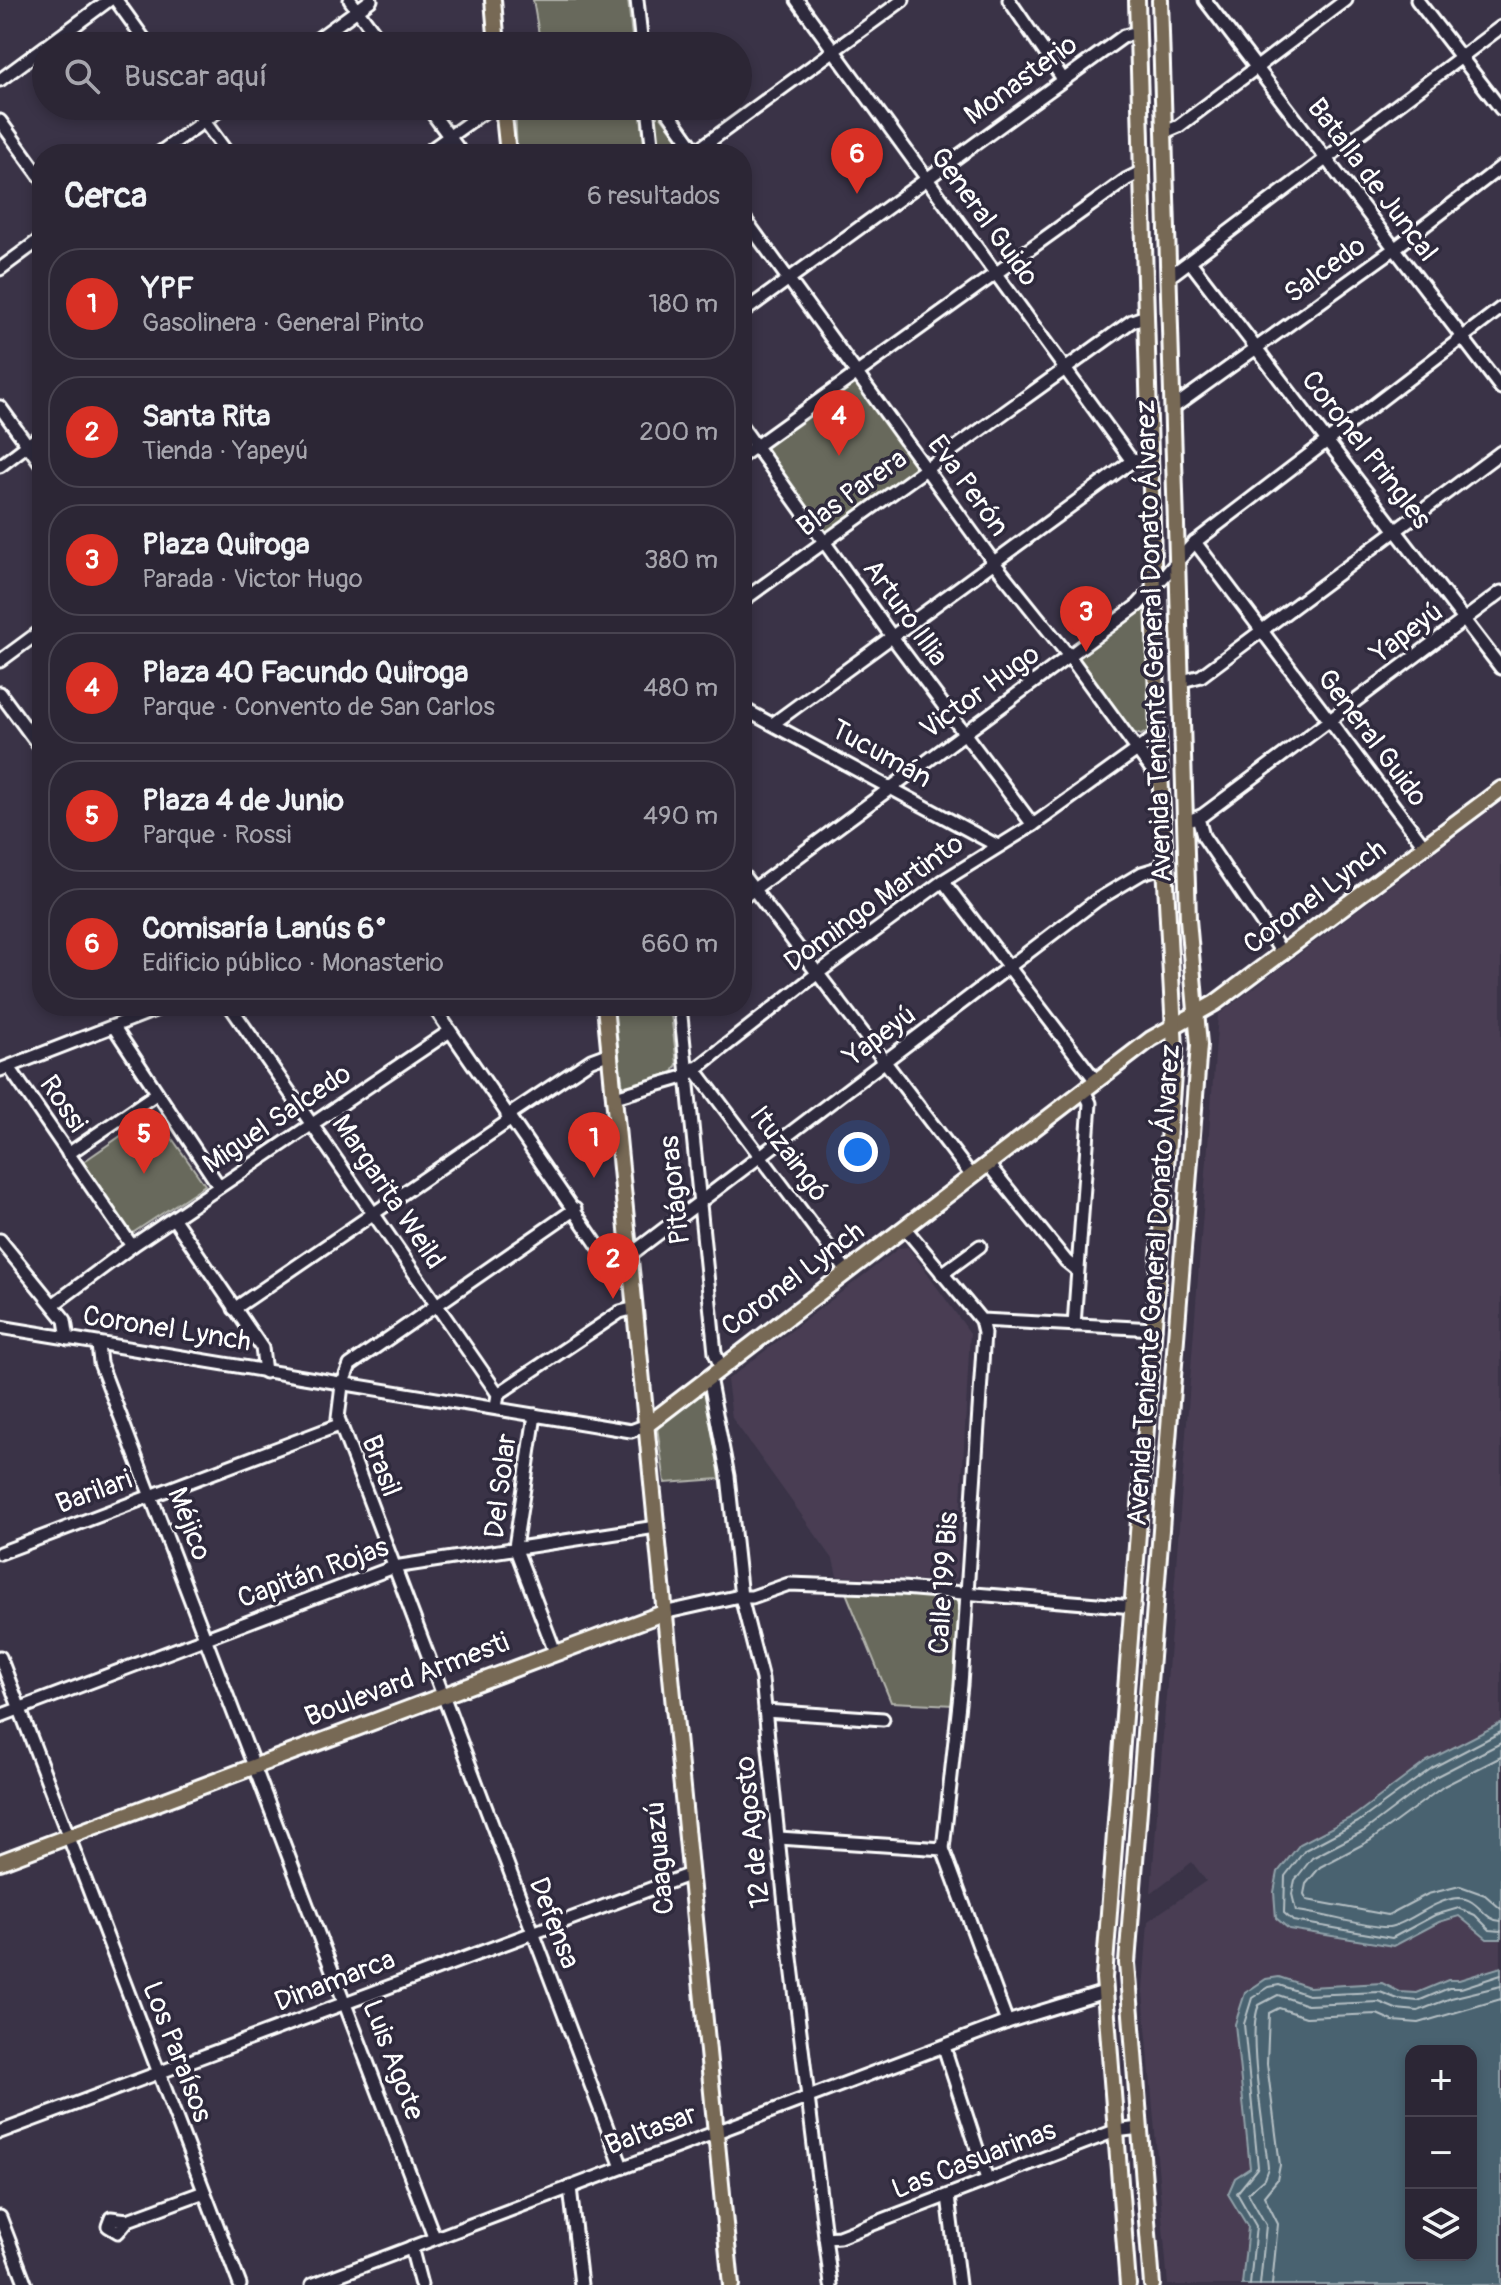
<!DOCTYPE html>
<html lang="es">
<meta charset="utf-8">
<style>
:root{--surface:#2c2635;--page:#342e3d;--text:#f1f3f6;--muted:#a6a5ad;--line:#484350;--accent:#d93025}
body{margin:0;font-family:Pangolin,sans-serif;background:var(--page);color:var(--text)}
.controls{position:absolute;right:24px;bottom:24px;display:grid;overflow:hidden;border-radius:16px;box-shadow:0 4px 12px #0003}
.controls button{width:72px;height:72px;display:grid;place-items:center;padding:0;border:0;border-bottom:2px solid var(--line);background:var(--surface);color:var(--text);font:40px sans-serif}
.you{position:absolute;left:858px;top:1152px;width:28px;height:28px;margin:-20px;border:6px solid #fff;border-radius:50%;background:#1a73e8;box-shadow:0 0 0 12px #1a73e833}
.badge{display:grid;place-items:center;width:52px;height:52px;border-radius:50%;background:var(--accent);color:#fff;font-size:26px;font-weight:700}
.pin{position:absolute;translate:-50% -66px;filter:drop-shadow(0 2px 4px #0008)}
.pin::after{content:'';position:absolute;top:42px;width:28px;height:24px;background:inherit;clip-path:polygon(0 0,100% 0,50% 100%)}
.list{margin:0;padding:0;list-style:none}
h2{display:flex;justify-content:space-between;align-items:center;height:104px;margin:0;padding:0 32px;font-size:34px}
h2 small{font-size:26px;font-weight:400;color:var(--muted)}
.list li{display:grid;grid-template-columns:52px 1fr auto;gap:24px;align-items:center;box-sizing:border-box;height:112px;margin:0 16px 16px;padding:0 16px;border:2px solid var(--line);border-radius:32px}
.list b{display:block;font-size:30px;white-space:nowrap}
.list p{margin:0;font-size:26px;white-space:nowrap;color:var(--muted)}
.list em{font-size:26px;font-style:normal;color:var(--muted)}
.icon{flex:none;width:44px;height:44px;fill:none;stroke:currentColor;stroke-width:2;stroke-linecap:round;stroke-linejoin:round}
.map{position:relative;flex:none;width:1501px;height:2285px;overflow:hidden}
.search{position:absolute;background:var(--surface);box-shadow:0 4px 12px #0003;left:32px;top:32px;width:720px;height:88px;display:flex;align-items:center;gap:20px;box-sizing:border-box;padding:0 28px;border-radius:44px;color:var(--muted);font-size:30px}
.panel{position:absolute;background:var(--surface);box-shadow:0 4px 12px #0003;left:32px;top:144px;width:720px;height:872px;border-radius:32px}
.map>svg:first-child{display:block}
.built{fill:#483e53;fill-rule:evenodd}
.green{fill:#67695b;stroke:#b3b4ad;stroke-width:2}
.water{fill:#48626f;stroke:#91a1a9;stroke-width:2;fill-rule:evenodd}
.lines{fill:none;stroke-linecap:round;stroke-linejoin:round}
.shore{stroke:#b6c0c5;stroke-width:2}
.minor-casing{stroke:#fff;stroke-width:17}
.major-casing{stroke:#fff;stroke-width:20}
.minor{stroke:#2f2a3d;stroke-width:11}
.major{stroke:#776954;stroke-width:14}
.labels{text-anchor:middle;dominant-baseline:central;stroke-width:7;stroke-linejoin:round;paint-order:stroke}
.street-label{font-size:28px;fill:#fff;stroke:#2f2a3d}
</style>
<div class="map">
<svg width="1501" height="2285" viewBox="0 0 1501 2285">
<rect width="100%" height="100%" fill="#3a3347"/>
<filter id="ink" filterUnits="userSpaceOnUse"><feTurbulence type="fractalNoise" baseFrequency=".0125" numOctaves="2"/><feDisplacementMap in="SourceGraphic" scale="16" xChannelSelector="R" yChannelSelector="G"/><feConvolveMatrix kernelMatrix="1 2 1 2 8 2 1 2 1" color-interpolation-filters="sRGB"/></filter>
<g filter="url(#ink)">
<g class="built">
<path d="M1501 802V2285H1168L1143 1991 1148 1921 1206 1881 1192 1862 1151 1893 1218 1015ZM1411 2051H1471V2255H1411Z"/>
<path d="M908 1247 970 1333 957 1577 952 1582 837 1576 833 1559 732 1418 727 1380 899 1248Z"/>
</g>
<g class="green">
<path d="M533 0H628L633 46H541Z"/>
<path d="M515 106H640L645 154H517Z"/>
<path d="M653 106 684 147 682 154H659Z"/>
<path d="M856 373 927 469 825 542 756 447Z"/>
<path d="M1142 609 1148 611 1153 728 1141 735 1132 732 1078 661 1079 655Z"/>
<path d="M612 1006H670L677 1064 673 1072 623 1088Z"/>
<path d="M154 1113 205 1185 131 1234 83 1162Z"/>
<path d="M702 1389 709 1392 720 1479 665 1483 657 1427Z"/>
<path d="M845 1590 953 1598 961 1605 954 1705 891 1702Z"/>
</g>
<g class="water">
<path d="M1501 1723V1939H1487L1459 1916 1439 1922 1394 1946 1289 1929 1276 1918 1274 1892 1278 1872 1300 1844 1354 1816 1427 1761Z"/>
<path d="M1501 1967V2285H1242L1248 2227 1228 2194 1235 2178 1250 2168 1235 2024 1245 1993 1266 1979 1279 1977 1309 1987 1382 1983 1400 1992 1417 1993 1448 1980H1459ZM1411 2051H1471V2255H1411Z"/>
</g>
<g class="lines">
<g class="shore">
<path d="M1501 1732 1432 1768 1358 1822 1305 1850 1285 1876 1284 1913 1293 1921 1392 1938 1435 1915 1459 1908 1475 1915 1490 1930 1501 1931"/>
<path d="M1501 1743 1437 1776 1364 1831 1312 1858 1295 1880 1292 1894 1296 1911C1321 1913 1370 1929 1389 1927 1408 1925 1433 1899 1459 1898 1478 1898 1484 1921 1501 1921"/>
<path d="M1501 1757 1444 1786 1371 1840 1320 1867 1306 1884 1304 1894 1307 1900 1388 1915 1428 1894 1460 1886 1485 1895 1501 1909"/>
<path d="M1250 2285 1256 2226 1237 2193 1258 2167 1244 2024 1252 1998 1269 1987 1279 1985 1308 1995 1380 1992 1398 1999 1418 2001 1449 1988H1461L1501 1975"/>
<path d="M1260 2285 1266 2225 1248 2193 1264 2179 1268 2168C1265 2133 1246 2032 1259 2005L1278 1995 1307 2005 1379 2002 1396 2009 1418 2011 1451 1998 1501 1986"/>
<path d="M1272 2285 1278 2224 1264 2196 1277 2180 1280 2165 1267 2064 1269 2013 1279 2008 1306 2017 1377 2014 1393 2021 1419 2023 1501 1999"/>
</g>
<defs>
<g id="minor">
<path d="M116 0 149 46"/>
<path d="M350 0 384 46"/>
<path d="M637 0 642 46"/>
<path d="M797 0 1132 461"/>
<path d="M1009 0 1063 79"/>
<path d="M1205 0 1501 388"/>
<path d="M1417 0 1501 109"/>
<path d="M47 46 109 0"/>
<path d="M308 46 371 0"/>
<path d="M0 80 46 46"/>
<path d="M193 106 228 154"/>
<path d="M427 106 462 154"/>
<path d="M648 106 653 154"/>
<path d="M664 106 698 154"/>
<path d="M0 121 42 179"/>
<path d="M1165 132 1179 126 1346 0"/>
<path d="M158 154 225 106"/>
<path d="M425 154 492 106"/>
<path d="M692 154 903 0"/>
<path d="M742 215 995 564 1069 656 1160 781"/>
<path d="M1191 263 1501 668"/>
<path d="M0 269 42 238"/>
<path d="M1170 276 1501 27"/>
<path d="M742 313 1124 36 1137 32"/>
<path d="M0 407 42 465"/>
<path d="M1174 407 1394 249 1501 167"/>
<path d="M742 427 893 638 1033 825"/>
<path d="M742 456 1127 179 1141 172"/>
<path d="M0 466 42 434"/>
<path d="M1195 542 1425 847"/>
<path d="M742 601 1132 321 1146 316"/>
<path d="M0 661 42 630"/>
<path d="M1182 681 1201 676 1501 452"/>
<path d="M0 693 42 750"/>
<path d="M742 708 996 845"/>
<path d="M774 723 1132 461 1139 460"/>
<path d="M1198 818 1203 836 1283 954"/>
<path d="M1186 822 1203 815 1501 592"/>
<path d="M742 874 971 1175"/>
<path d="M943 881 1096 1081"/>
<path d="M742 898 1138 605 1195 542 1501 308"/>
<path d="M230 1006 498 1394 496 1408"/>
<path d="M433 1006 610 1263 618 1274 632 1277"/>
<path d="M680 1006 715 1353 721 1367"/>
<path d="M114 1027 219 1186"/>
<path d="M9 1067 132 1246"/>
<path d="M694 1068 846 1270"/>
<path d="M0 1070 165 1006"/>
<path d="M615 1097 687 1076 818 973 943 881 1033 825 1158 735"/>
<path d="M507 1116 591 1060 610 1053"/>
<path d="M68 1154 156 1094"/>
<path d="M987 1163 1066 1261 1077 1270"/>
<path d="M575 1209 350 1365 342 1385 338 1418 622 2167"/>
<path d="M174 1219 262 1348 265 1372"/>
<path d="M904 1227 981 1320 1155 1329"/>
<path d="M0 1240 65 1320 68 1339"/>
<path d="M630 1255 1097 900 1142 873 1165 866"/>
<path d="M942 1274 980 1246"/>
<path d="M54 1304 132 1246 450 1031"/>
<path d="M234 1309 510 1120"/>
<path d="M981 1320 984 1333 961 1685 943 1849 1007 2022"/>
<path d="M1074 1325 1090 1103 1084 1090"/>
<path d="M0 1327 631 1431 647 1425"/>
<path d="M98 1345 100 1363 434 2237"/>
<path d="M709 1377 728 1476 741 1597 762 1679 787 1925 831 2285"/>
<path d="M498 1394 620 1312 635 1308"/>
<path d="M535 1415 515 1547 555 1652"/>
<path d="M0 1553 339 1425"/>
<path d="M663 1613 735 1597H752L789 1584 902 1588 1134 1607"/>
<path d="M0 1657 240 2285"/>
<path d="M765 1711 883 1719"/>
<path d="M0 1716 394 1567 656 1527"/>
<path d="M779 1838 943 1849"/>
<path d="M944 2047 987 2179"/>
<path d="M0 2132 688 1875"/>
<path d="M570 2187 581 2285"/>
<path d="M948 2196 959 2285"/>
<path d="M0 2217 26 2285"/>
<path d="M128 2220 118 2232 108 2226 111 2218 128 2220 204 2192"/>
<path d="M825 2238 839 2237 1115 2131 1140 2128"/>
<path d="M411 2247 421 2285"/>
<path d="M312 2285 1007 2022 1104 1992"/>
</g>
<g id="major">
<path d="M493 0 497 46"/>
<path d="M503 106 508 154"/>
<path d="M605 1006 731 2285"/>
<path d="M647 1425 1151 1039 1215 1003 1501 789"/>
<path d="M0 1862 663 1613"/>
<path d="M1128 2285 1104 1978 1175 1049 1158 735 1137 0"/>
<path d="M1152 2285 1127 1963 1199 1045 1188 919 1160 0"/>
</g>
</defs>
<use href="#minor" class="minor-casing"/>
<use href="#major" class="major-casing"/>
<use href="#minor" class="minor"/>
<use href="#major" class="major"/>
</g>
</g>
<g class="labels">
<g class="street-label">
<text transform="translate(1021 80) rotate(-36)">Monasterio</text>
<text transform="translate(1372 180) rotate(53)">Batalla de Juncal</text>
<text transform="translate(984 217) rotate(54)">General Guido</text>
<text transform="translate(1325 270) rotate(-36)">Salcedo</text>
<text transform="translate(1366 450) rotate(52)">Coronel Pringles</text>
<text transform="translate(968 486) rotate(54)">Eva Perón</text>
<text transform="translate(852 493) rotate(-36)">Blas Parera</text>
<text transform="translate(905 613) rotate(54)">Arturo Illia</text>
<text transform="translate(1407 633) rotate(-37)">Yapeyú</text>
<text transform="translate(1154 641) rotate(-92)">Avenida Teniente General Donato Álvarez</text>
<text transform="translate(980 692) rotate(-36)">Victor Hugo</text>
<text transform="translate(1372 738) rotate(53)">General Guido</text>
<text transform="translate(881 754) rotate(29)">Tucumán</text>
<text transform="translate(1315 897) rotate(-37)">Coronel Lynch</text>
<text transform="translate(874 903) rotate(-36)">Domingo Martinto</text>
<text transform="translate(880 1036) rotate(-37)">Yapeyú</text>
<text transform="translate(63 1104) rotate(56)">Rossi</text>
<text transform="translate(277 1119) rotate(-34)">Miguel Salcedo</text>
<text transform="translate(789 1154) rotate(53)">Ituzaingó</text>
<text transform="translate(675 1190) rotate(-96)">Pitágoras</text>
<text transform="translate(388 1192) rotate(56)">Margarita Weild</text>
<text transform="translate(793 1279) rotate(-37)">Coronel Lynch</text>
<text transform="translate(1154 1285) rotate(-86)">Avenida Teniente General Donato Álvarez</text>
<text transform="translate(167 1329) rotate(9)">Coronel Lynch</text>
<text transform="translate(381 1466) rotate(69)">Brasil</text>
<text transform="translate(501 1486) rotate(-83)">Del Solar</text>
<text transform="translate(94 1492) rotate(-20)">Barilari</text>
<text transform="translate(189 1524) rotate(69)">Méjico</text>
<text transform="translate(313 1573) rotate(-20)">Capitán Rojas</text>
<text transform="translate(944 1583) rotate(-86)">Calle 199 Bis</text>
<text transform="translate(407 1680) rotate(-21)">Boulevard Armesti</text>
<text transform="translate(753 1832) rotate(-96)">12 de Agosto</text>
<text transform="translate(660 1858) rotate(-95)">Caaguazú</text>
<text transform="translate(554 1923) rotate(69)">Defensa</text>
<text transform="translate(335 1981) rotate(-21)">Dinamarca</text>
<text transform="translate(177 2052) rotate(69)">Los Paraísos</text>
<text transform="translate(393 2060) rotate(69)">Luis Agote</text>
<text transform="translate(651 2130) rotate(-21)">Baltasar</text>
<text transform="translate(974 2160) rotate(-21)">Las Casuarinas</text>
</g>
</g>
</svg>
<div class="controls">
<button>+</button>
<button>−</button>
<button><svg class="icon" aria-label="layers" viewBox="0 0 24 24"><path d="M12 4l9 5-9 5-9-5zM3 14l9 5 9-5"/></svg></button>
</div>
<div class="you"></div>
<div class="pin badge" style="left:594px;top:1178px">1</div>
<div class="pin badge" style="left:613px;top:1299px">2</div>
<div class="pin badge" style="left:1086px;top:652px">3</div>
<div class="pin badge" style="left:839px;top:456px">4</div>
<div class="pin badge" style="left:144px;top:1174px">5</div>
<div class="pin badge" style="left:857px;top:194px">6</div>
<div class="search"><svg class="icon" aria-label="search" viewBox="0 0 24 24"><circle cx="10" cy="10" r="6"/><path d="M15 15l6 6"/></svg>Buscar aquí</div>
<section class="panel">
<h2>Cerca<small>6 resultados</small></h2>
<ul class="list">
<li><span class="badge">1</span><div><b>YPF</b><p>Gasolinera · General Pinto</p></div><em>180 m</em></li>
<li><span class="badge">2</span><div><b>Santa Rita</b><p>Tienda · Yapeyú</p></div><em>200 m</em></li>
<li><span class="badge">3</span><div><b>Plaza Quiroga</b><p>Parada · Victor Hugo</p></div><em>380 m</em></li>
<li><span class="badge">4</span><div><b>Plaza 40 Facundo Quiroga</b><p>Parque · Convento de San Carlos</p></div><em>480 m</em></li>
<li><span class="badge">5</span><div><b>Plaza 4 de Junio</b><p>Parque · Rossi</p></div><em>490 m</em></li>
<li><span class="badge">6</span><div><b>Comisaría Lanús 6°</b><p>Edificio público · Monasterio</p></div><em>660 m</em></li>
</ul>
</section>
</div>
